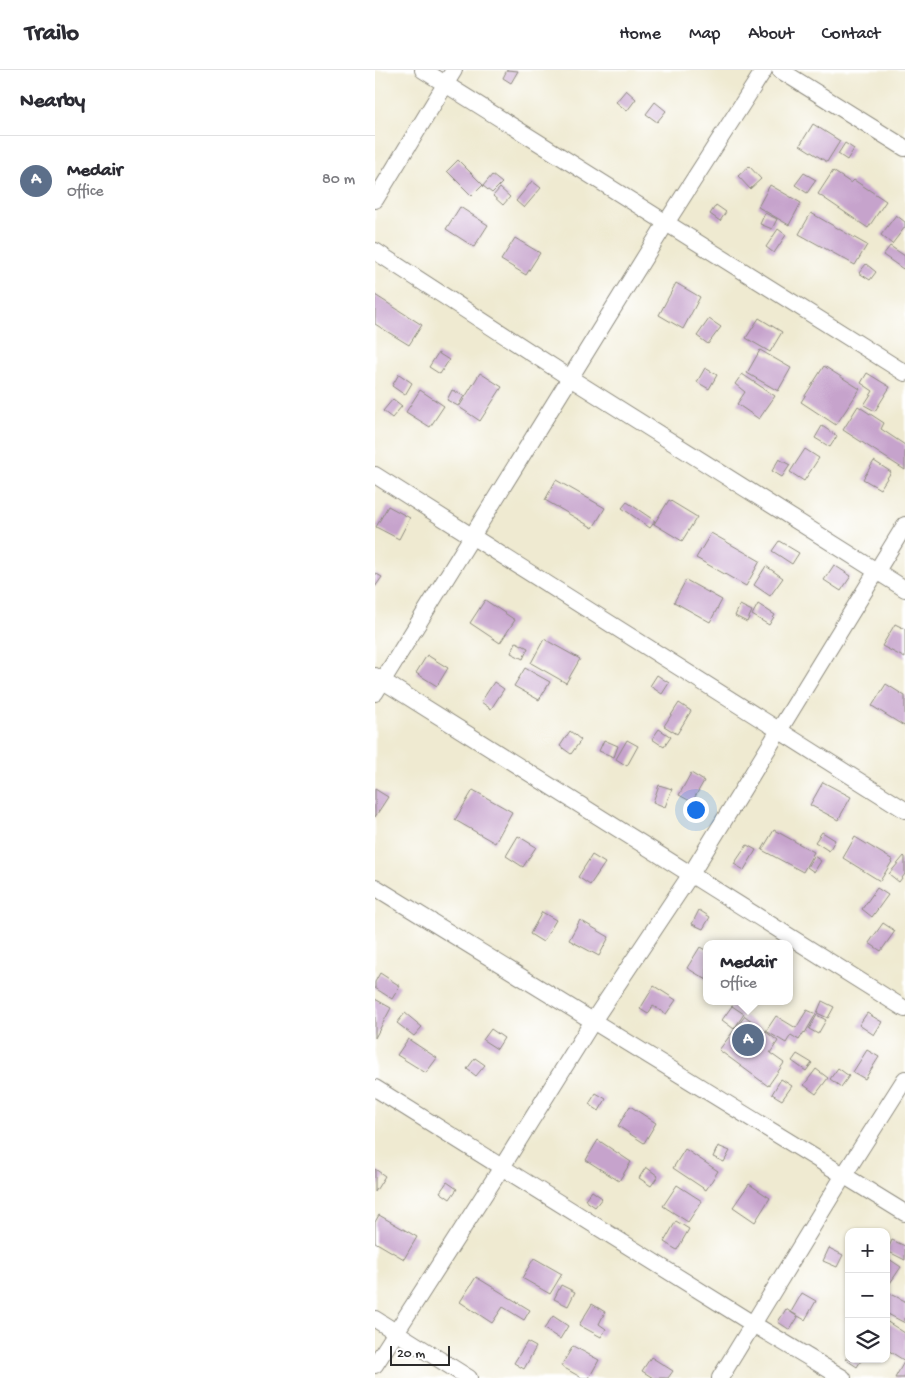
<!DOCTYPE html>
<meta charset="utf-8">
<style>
:root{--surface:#fff;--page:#f2f2f3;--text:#2b2b33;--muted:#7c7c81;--line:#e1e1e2;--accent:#0b8043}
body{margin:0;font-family:"Gochi Hand",sans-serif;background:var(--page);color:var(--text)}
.controls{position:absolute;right:15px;bottom:15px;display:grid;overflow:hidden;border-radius:10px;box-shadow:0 1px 4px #0004}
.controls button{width:45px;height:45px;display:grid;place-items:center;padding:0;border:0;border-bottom:1px solid var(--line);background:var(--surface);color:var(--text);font:25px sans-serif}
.scale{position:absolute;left:15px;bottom:12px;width:60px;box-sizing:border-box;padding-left:5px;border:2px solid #2b2b2b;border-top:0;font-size:14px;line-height:18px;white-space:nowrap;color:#2b2b2b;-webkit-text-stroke:4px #fff;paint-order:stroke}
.you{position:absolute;left:320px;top:739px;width:18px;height:18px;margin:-12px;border:4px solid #fff;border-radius:50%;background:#1a73e8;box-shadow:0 0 0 8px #1a73e833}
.badge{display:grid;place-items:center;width:32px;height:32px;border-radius:50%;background:var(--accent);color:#fff;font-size:16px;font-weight:700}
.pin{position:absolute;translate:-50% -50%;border:2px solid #fff;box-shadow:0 1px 5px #0006}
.popup{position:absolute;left:328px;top:870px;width:90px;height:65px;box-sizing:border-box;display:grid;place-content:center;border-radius:10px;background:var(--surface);filter:drop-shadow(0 1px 4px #0005);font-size:16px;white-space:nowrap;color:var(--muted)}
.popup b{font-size:19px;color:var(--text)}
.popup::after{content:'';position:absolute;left:50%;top:100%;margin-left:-10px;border:10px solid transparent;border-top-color:var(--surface)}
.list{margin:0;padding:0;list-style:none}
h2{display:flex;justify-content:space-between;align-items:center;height:65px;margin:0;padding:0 20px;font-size:21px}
h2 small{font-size:16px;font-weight:400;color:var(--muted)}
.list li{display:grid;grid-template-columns:32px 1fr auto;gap:15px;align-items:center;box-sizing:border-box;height:90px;padding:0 20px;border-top:1px solid var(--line)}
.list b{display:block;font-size:19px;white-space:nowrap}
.list p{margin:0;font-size:16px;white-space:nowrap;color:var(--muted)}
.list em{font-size:16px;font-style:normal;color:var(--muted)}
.icon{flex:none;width:28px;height:28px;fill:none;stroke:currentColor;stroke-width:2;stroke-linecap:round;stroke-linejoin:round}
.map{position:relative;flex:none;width:530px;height:1308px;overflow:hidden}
header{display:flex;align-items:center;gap:30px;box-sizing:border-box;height:70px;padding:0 25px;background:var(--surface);border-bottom:1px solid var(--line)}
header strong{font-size:24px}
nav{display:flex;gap:28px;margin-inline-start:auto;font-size:18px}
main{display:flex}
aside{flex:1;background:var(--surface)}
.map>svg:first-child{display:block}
.building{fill:#c6a3cc}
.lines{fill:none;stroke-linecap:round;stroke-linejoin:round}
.street-casing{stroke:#8d8a7e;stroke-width:18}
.street{stroke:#fff;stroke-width:16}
</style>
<header>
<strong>Trailo</strong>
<nav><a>Home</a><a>Map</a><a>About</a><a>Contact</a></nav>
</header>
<main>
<aside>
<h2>Nearby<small></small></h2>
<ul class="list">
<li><span class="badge" style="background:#5c6f8a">A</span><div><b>Medair</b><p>Office</p></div><em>80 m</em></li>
</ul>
</aside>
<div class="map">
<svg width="530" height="1308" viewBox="0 0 530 1308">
<rect width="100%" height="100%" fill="#fff"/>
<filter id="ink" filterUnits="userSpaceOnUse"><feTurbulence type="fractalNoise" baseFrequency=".02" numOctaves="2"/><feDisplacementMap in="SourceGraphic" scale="10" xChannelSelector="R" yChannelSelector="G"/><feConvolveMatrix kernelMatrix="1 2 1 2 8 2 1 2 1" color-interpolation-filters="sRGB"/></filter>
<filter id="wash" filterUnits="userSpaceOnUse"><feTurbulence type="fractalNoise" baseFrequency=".0096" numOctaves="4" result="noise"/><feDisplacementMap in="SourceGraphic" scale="20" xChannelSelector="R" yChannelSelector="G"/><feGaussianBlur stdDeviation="1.12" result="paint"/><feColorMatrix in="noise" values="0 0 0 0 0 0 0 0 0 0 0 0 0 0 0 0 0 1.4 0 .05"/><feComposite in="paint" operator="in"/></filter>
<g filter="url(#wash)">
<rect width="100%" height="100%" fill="#efead1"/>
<g id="blocks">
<g class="building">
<path d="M132 0 143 1 136 13 128 8Z"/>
<path d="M251 20 261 29 252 41 241 32Z"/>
<path d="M280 32 291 41 282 52 271 44Z"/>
<path d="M438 54 465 71 452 92 425 75Z"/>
<path d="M470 73 479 79 472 90 463 84Z"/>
<path d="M83 90 108 115 97 126 72 101Z"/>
<path d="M374 96 386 109 375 119 363 106Z"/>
<path d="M458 101 476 113 479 110 511 131 493 158 443 124Z"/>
<path d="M429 103 441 110 432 123 420 115Z"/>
<path d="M117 105 127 113 117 123 108 116Z"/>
<path d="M157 111 166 118 149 138 141 131Z"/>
<path d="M395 115 426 133 414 155 383 137Z"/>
<path d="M125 118 135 127 128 135 118 126Z"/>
<path d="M341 135 351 142 345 151 335 144Z"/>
<path d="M85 137 113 155 99 177 71 159Z"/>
<path d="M390 143 402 149 397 159 385 154Z"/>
<path d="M436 143 492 175 480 195 424 164Z"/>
<path d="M521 145 530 152V157L517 174 506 165Z"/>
<path d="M403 159 411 165 399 183 391 177Z"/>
<path d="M140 168 165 183 151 205 126 190Z"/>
<path d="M515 176 530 186V196L528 199 508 185Z"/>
<path d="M491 194 501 202 495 210 484 203Z"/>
<path d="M301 213 325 227 308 259 284 245Z"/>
<path d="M0 225 47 255 34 275 0 254Z"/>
<path d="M384 248 407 262 395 282 371 268Z"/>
<path d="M334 249 346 257 333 274 322 266Z"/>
<path d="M385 280 416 298 403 321 372 303Z"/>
<path d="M63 283 74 290 65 304 54 297Z"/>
<path d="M449 296 485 319 461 355 426 332Z"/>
<path d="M330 298 342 305 334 319 322 312Z"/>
<path d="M105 303 127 317 105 351 84 337Z"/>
<path d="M492 303 515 317 500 341 489 335 498 321 486 313Z"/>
<path d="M24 304 37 313 30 325 17 316Z"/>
<path d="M367 304 400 326 384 349 362 334 370 322 360 314Z"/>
<path d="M45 320 69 336 55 357 31 342Z"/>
<path d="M77 320 89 326 83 336 72 330Z"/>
<path d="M18 329 27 336 17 348 8 341Z"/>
<path d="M483 336 509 353 506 359 530 375V400L468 360Z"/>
<path d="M447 356 462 366 455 377 440 368Z"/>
<path d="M430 379 444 388 429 411 415 402Z"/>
<path d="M404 389 415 395 407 407 397 401Z"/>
<path d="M499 391 516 402 505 419 488 409Z"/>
<path d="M181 410 230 438 218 458 170 430Z"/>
<path d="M294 430 322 447 307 471 279 454Z"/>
<path d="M252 432 280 451 275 458 247 438Z"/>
<path d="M13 436 35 448 24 469 1 457Z"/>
<path d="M336 463 385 491 371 516 321 488Z"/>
<path d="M404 471 424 483 417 494 397 481Z"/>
<path d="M459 495 476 506 466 521 449 510Z"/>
<path d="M391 496 408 508 395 526 379 515Z"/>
<path d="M0 503 7 507 0 517Z"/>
<path d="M311 510 347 530 335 552 299 532Z"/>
<path d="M110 530 140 550 125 573 95 553Z"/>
<path d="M383 534 400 545 394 555 377 545Z"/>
<path d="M365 535 377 541 372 552 360 546Z"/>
<path d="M520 554 530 559V588L507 576Z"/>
<path d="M169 569 205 589 191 613 156 593Z"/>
<path d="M141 572 153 578 148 589 136 583Z"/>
<path d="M52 585 73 598 62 616 41 603Z"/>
<path d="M150 598 175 612 164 630 139 616Z"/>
<path d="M282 605 294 613 287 624 275 616Z"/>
<path d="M119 612 129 619 116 639 106 632Z"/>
<path d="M511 614 530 626V654L529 656 497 636Z"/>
<path d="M304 633 316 641 302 664 289 656Z"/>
<path d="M284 659 296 667 289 677 277 669Z"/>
<path d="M195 661 206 670 196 684 185 676Z"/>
<path d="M229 670 243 676 239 687 224 681Z"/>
<path d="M252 670 263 676 252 696 241 689Z"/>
<path d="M316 703 329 711 317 732 304 725Z"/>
<path d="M448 712 476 727 463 750 435 735Z"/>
<path d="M284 715 297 719 290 737 278 732Z"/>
<path d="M0 719 13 727 0 747Z"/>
<path d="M98 720 137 742 120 773 80 750Z"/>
<path d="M399 760 439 782 428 802 387 780Z"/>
<path d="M447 762 460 770 454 781 440 772Z"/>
<path d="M143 766 161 777 148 797 131 786Z"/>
<path d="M480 767 518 790 505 811 468 788Z"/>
<path d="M372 775 381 780 369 800 359 794Z"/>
<path d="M217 785 230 793 215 815 203 807Z"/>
<path d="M439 786 446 791 439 802 432 797Z"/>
<path d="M529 786 530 787V804L524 812 514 804Z"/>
<path d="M502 818 513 825 497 847 487 839Z"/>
<path d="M324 840 335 847 328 859 317 854Z"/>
<path d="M167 842 181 850 168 872 155 864Z"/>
<path d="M205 850 234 867 224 886 194 870Z"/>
<path d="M508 853 520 861 506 881 494 873Z"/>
<path d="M325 877 332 881V910L312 898Z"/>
<path d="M5 903 25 916 17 929 0 918V912Z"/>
<path d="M279 916 301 930 291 944 278 936 273 944 265 939Z"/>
<path d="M0 929 16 938 0 968Z"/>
<path d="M447 931 459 937 453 948 442 943Z"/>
<path d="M357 936 369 944 359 959 347 950Z"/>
<path d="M432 940 441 944 430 963 429 962 424 970 416 965 411 973 391 961 401 946 421 958Z"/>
<path d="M30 943 47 957 39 966 22 953Z"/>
<path d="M492 943 507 952 499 965 484 955Z"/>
<path d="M442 945 451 950 443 964 434 959Z"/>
<path d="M370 946 403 971 395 983 409 993 393 1016 344 980Z"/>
<path d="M116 959 129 968 122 979 108 970Z"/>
<path d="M33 969 62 988 51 1003 22 985Z"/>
<path d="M492 980 504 987 490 1009 478 1002Z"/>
<path d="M422 984 437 993 431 1001 417 991Z"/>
<path d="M100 988 110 995 101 1006 92 999Z"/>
<path d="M463 998 474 1006 466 1017 455 1009Z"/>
<path d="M441 999 453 1008 441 1024 429 1015Z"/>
<path d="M406 1009 417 1016 407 1030 397 1024Z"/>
<path d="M221 1023 231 1029 224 1041 214 1034Z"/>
<path d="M255 1036 281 1053 269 1073 243 1056Z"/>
<path d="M223 1070 256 1092 244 1111 211 1090Z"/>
<path d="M343 1076 355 1081 349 1092 338 1087Z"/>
<path d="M310 1079 343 1101 331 1120 298 1098Z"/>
<path d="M271 1097 283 1106 276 1116 264 1108Z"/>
<path d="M0 1099 10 1106 0 1122Z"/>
<path d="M72 1112 82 1119 75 1129 65 1122Z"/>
<path d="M374 1114 395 1128 380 1152 358 1137Z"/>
<path d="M302 1115 327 1131 313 1152 288 1136Z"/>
<path d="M217 1121 227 1128 220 1137 210 1130Z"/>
<path d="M4 1145 42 1167 29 1189 0 1172V1152Z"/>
<path d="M301 1151 314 1159 302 1180 289 1172Z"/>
<path d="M517 1170 530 1176V1190L512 1181Z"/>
<path d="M454 1178 468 1185 462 1197 448 1191Z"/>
<path d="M511 1187 526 1197 511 1219Z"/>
<path d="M159 1188 187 1204 175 1224 147 1208Z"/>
<path d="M101 1207 155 1240 149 1250 128 1237 117 1253 85 1232Z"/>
<path d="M186 1215 200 1222 193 1236 179 1229Z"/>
<path d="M427 1223 441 1231 430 1250 416 1242Z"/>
<path d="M514 1223 530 1231V1253L511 1243V1227Z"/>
<path d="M217 1234 230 1242 224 1254 231 1259 226 1267 204 1255Z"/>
<path d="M411 1239 423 1247 415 1260 403 1252Z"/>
<path d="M178 1246 193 1256 185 1269 169 1259Z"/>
<path d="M511 1251 530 1263V1291L511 1279Z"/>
<path d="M152 1272 161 1277 149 1299 139 1293Z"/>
<path d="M198 1276 224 1290 214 1308H207L186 1296Z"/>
<path d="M474 1286V1289H487L482 1297 470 1289H472Z"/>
<path d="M276 1287 298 1301 293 1308H278L267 1301Z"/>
<path d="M529 1292 530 1293V1308H520Z"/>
</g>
</g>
</g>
<g filter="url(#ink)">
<use href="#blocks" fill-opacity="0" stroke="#8d8a7e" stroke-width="1"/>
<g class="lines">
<defs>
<g id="street">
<path d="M48 0 530 303"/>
<path d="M405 0 530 78"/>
<path d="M0 130 79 0"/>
<path d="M0 181 195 308 530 519"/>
<path d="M0 405 530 740"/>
<path d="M0 606 530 939"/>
<path d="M0 623 291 153 389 0"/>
<path d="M0 817 530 1143"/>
<path d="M0 1018 378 1254 468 1308"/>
<path d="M0 1249 94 1308"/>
<path d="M0 1295 127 1097 218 951 316 804 530 455"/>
<path d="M345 1308 469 1105 530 1009"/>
</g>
</defs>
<use href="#street" class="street-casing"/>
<use href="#street" class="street"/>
</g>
</g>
</svg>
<div class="controls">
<button>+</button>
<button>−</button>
<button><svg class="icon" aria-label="layers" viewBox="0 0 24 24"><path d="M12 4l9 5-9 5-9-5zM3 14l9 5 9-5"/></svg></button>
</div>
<div class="scale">20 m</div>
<div class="you"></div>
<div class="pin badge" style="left:373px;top:970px;background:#5c6f8a">A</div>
<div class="popup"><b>Medair</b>Office</div>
</div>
</main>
